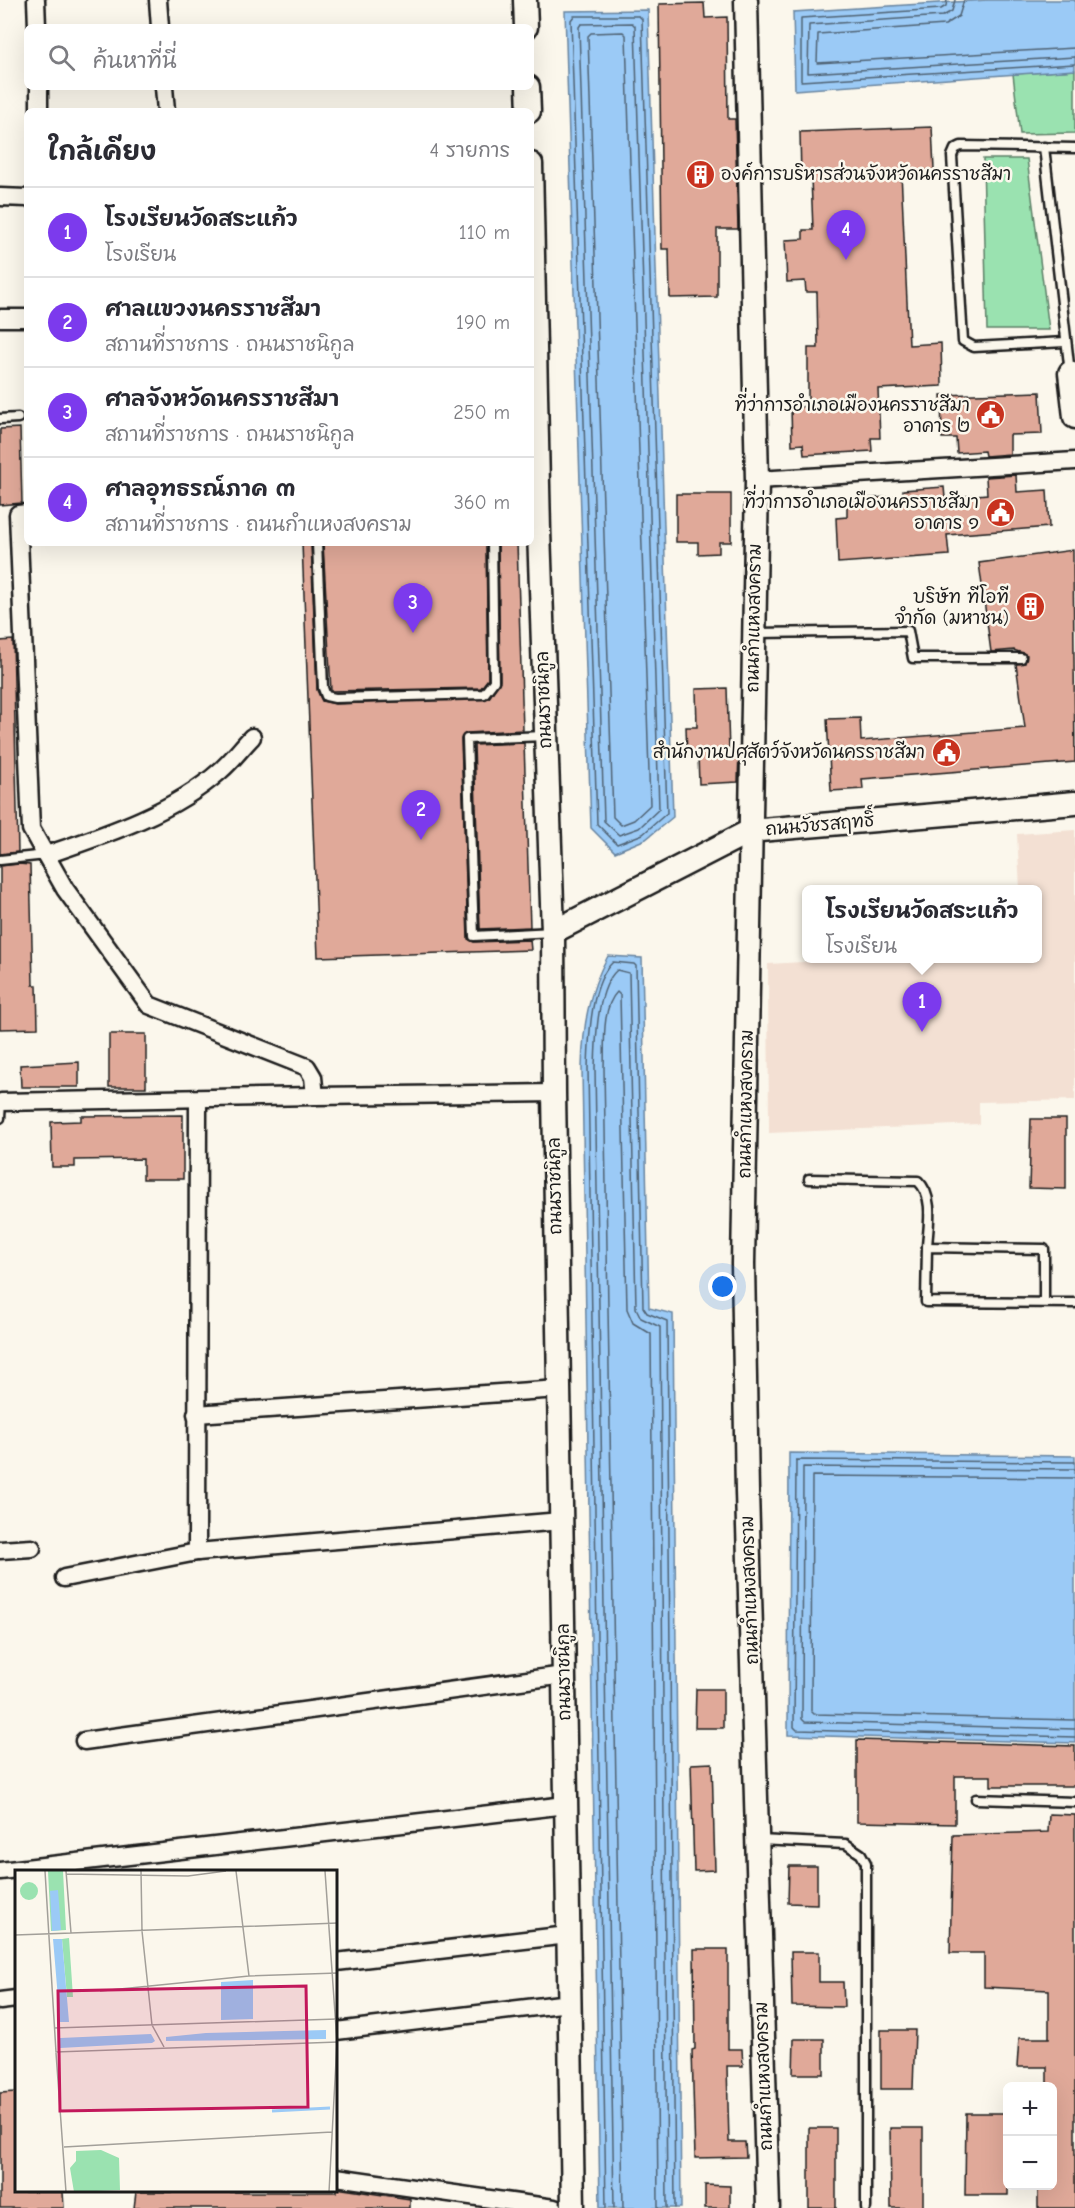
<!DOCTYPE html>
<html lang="th">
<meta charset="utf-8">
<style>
:root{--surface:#fff;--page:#f7f7f7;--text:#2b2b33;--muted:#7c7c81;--line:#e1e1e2;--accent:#7c3aed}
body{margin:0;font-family:"Comic Neue","Playpen Sans Thai",sans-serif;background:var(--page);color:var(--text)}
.controls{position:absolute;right:18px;bottom:18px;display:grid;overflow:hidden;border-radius:9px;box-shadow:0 6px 24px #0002}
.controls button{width:54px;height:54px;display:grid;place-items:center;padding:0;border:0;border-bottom:2px solid var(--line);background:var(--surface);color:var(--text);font:30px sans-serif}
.you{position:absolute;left:723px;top:1287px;width:21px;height:21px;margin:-15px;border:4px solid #fff;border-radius:50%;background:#1a73e8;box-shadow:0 0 0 9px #1a73e833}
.badge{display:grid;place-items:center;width:39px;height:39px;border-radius:50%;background:var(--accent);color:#fff;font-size:20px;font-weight:700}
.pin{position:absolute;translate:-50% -50px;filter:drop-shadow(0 2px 3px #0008)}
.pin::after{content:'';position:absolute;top:32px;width:21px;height:18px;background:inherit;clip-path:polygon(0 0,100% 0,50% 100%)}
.popup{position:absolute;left:802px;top:885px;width:240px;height:78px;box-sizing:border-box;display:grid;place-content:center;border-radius:9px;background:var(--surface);filter:drop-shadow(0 2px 4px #0005);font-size:20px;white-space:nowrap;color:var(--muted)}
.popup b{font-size:22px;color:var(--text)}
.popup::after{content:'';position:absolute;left:50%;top:100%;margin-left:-12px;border:12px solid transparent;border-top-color:var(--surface)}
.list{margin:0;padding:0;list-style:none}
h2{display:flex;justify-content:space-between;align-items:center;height:78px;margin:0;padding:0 24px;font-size:26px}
h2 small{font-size:20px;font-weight:400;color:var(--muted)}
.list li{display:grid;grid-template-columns:39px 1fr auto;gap:18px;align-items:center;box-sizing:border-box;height:90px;padding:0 24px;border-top:2px solid var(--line)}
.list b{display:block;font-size:22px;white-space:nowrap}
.list p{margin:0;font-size:20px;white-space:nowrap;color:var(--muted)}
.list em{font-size:20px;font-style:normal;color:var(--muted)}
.icon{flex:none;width:33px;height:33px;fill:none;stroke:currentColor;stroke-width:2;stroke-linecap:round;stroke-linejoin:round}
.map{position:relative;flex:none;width:1075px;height:2208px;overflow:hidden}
.search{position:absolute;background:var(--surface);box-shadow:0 6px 24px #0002;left:24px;top:24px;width:510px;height:66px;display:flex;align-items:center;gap:15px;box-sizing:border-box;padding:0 21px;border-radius:9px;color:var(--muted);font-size:22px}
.panel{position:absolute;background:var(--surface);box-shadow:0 6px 24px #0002;left:24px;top:108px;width:510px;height:438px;border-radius:9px}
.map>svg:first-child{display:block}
.built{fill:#f3e0d3}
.green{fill:#9ae2b0;stroke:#5b7f66;stroke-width:1.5}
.water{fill:#9bcaf6;stroke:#68849f;stroke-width:1.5}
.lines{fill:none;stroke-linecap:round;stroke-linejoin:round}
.shore{stroke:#4f6273;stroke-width:1.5}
.building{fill:#e0a999;stroke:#1c1c1c;stroke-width:1.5}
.lane-casing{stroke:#1c1c1c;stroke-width:13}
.street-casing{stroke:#1c1c1c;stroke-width:21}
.secondary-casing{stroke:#1c1c1c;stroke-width:27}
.lane{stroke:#fbf7ec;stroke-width:8}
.street{stroke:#fbf7ec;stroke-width:16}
.secondary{stroke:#fbf7ec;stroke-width:22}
.labels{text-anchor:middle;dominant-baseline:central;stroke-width:5;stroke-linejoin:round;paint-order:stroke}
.poi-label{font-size:18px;fill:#1c1c1c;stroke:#fbf7ec;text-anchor:end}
.street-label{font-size:18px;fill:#1c1c1c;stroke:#fbf7ec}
.inset-river{fill:none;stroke:#9bcaf6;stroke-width:3}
.inset-road{fill:none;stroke:#a29f99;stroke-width:1.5}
.view{fill:#c2185b;fill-opacity:0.15;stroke:#c2185b;stroke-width:3}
.inset-edge{fill:none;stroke:#1c1c1c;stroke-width:3}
</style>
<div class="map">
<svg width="1075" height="2208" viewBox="0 0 1075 2208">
<rect width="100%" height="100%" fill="#fbf7ec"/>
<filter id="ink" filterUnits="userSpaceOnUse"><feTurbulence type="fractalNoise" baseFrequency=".0167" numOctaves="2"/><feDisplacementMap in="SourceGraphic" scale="12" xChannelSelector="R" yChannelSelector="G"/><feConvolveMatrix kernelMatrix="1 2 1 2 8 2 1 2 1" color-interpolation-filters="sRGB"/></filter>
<g filter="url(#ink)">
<path class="built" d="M1075 830V1100L979 1102V1124L769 1133 768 964 874 958H1038V890L1020 889 1017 834Z"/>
<g class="green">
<path d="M1075 70V133L1020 134 1013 74Z"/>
<path d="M983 159H1027L1049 330H987Z"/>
</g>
<g class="water">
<path d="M987 0H1075V70L795 90 793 12Z"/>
<path d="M648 10 673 817 646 839 615 852 591 828 565 11Z"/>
<path d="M608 956 642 958 649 1308 673 1314 681 2208H600L582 1068C583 1027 588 992 608 956Z"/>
<path d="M789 1453 1075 1456V1743L788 1735Z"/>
</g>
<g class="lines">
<g class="shore">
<path d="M947 0 946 6 941 9 801 18V81L1075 64"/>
<path d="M955 0 952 11 943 16 809 25 808 73 1075 57"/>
<path d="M964 0 959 16 945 25 818 34 817 63 1075 48"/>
<path d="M574 16H639L642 19 667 813 643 834 617 844 597 824 571 20Z"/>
<path d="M632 23 635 26 659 809 639 828 619 835 604 821 579 27 581 24Z"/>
<path d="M623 32 626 35 650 805 634 820 621 825 613 817 588 36 591 33Z"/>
<path d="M1075 1462 796 1460 794 1727 797 1730 1075 1737"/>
<path d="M1075 1469 803 1467 802 1719 805 1722 1075 1729"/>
<path d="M1075 1478 812 1476 811 1711 814 1714 1075 1720"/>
<path d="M606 2208 588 1068C589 1038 590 983 613 962L634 964 636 966 643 1307 647 1313 667 1321 675 2208"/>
<path d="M614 2208 595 1068C596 1041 596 989 617 970L629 973 636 1308 641 1318 660 1327 667 2208"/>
<path d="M623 2208 604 1068C605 1046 601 1008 617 992L620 995 627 1309 633 1323 651 1334 658 2208"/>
</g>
</g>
<g class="building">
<path d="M704 3 705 18 727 17 728 119H735L738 229H717V297L670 298 669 249H662L659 4Z"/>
<path d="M932 127 934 170 901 172 909 345 941 343 942 386 878 389 880 438H871L872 451 804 455 803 444 792 445 791 408 808 406V348H818L817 292H806L805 281 787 282 785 240 803 239V230H813L811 177H801L800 132Z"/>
<path d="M1040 392 1042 434 1010 435V454L985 456 984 451 957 453 956 438H942L941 395Z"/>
<path d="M20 428 22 503 0 505V429Z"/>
<path d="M1016 475 1017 492 1047 490 1049 527 947 535 949 555 838 563 836 518 847 517V500L903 496V490L944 487 945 498 987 494 986 477Z"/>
<path d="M676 494H731V542H719V553L698 554V542H676Z"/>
<path d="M302 543H311L317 690 322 701 335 704 489 698 500 681 498 543H517L523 730 467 733 461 739 468 939 474 942 530 940 531 950 318 957Z"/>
<path d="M323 543H486L488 679 481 688 331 691Z"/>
<path d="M1073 550 1075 762 862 779 863 789 831 791 827 719 860 718 861 741 1025 728 1016 664 1025 663 1027 655 1014 650 991 652 979 563Z"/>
<path d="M13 640 18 852 0 854V641Z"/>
<path d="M727 688 729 752 739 751 738 782 699 784 698 754 687 755 686 727H697L696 689Z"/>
<path d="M524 743 530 927 480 929 474 745Z"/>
<path d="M19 864 30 865 33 985H37L38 1028 0 1029V866Z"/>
<rect x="109" y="1034" width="37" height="53"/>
<path d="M79 1062V1087H21L20 1065Z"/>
<path d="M183 1115V1179H143V1159L75 1160V1167H52L51 1122 81 1121V1116Z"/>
<path d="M1031 1119H1066V1189L1029 1188Z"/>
<path d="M696 1689H723V1728H695Z"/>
<path d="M857 1740 1075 1746V1786H991V1776H955V1824L857 1822Z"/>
<path d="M712 1763 715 1870 694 1871 691 1764Z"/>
<path d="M1049 1814 1075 1815V2208H1038V2186H1053V2086H1047V2067H1017L1019 2038H1049V1990L984 1987V1953H950L953 1835 1048 1832Z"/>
<path d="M789 1866H817V1904L788 1903Z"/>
<path d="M694 1949H728V2049H742L743 2066H727L729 2142H745L746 2157 695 2158 692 2050 695 2049Z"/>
<path d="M791 1952H819V1982H843L844 2007 792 2006Z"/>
<path d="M881 2030H915L913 2089H881Z"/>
<path d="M794 2039H824V2074H793Z"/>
<path d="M16 2092V2192H63L64 2208H0V2093Z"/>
<path d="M966 2113H1008V2195H965Z"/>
<rect x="809" y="2128" width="27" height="80"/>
<path d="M890 2128H923V2208H891Z"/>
<path d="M705 2185 730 2186V2208H705Z"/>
<path d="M336 2188 410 2199V2208H134L136 2192H336Z"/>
</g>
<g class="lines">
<defs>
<g id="lane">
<path d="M1044 147 1070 373"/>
<path d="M1065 342 974 347 963 341 952 156 955 149 961 146 1075 148"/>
<path d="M0 419 18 418"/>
<path d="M317 543 323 688 326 696 335 698 484 694 494 681 492 543"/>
<path d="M754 633 908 631 913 658H1021"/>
<path d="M545 736 467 739 474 936 553 932"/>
<path d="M0 860 46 855"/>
<path d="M0 1118 1 1101"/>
<path d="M809 1179 918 1181C935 1197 928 1227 927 1247"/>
<path d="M1044 1303V1249L927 1247 926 1302 1075 1303"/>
<path d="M976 1799 1075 1802"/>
<path d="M758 1840 846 1844 861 1854 866 1863V2208"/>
</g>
<g id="street">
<path d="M36 0 37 27"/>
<path d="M158 0 160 27"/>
<path d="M39 87V111"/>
<path d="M164 87 166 111"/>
<path d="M0 197 27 198"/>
<path d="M0 318H27"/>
<path d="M757 480 1075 461"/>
<path d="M27 513 18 514 31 829 65 889 149 1005 307 1067 313 1077 315 1096 554 1093"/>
<path d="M46 855C105 835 173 813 220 771 232 761 241 748 252 737"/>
<path d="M1 1102 315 1096"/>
<path d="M196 1414 559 1389"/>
<path d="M0 1550 32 1548"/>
<path d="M197 1552 198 1100"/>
<path d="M64 1578 197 1552 561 1521"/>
<path d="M84 1741 564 1675"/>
<path d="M0 1871 566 1805"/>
<path d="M336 1962 568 1935"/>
<path d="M0 2001 16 1999"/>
<path d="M336 2031 569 2003"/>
<path d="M336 2177 554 2208"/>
</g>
<g id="secondary">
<path d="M525 0 526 27"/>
<path d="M746 0 757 480 743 1264 747 1492 768 2208"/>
<path d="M528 87 529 111"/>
<path d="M531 164 539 531 553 932 554 1093 573 2208"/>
<path d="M1070 373 1075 417"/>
<path d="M553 932 750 831 1075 803"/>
</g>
</defs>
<use href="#lane" class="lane-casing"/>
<use href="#street" class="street-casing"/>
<use href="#secondary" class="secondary-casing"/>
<use href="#lane" class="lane"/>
<use href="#street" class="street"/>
<use href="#secondary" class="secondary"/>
</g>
</g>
<defs>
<symbol id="building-disc" viewBox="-11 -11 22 22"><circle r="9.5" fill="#c8321e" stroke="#fbf7ec"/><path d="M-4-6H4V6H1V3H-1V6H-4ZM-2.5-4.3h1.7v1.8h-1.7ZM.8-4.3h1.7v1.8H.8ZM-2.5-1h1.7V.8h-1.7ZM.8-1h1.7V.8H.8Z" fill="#fff"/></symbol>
<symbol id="civic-disc" viewBox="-11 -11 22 22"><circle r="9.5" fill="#c8321e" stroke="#fbf7ec"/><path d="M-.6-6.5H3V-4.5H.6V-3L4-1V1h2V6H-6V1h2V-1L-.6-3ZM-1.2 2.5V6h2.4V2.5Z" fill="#fff"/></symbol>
</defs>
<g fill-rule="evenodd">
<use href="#building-disc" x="684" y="158" width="33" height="33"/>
<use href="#civic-disc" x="974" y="398" width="33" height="33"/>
<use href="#civic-disc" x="984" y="496" width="33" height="33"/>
<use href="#building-disc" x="1014" y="590" width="33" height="33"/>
<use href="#civic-disc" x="930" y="736" width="33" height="33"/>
</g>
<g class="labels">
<g class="poi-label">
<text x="721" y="174" text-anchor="start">องค์การบริหารส่วนจังหวัดนครราชสีมา</text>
<text x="970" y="405">ที่ว่าการอำเภอเมืองนครราชสีมา<tspan x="970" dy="21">อาคาร ๒</tspan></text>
<text x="979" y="502">ที่ว่าการอำเภอเมืองนครราชสีมา<tspan x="979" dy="21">อาคาร ๑</tspan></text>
<text x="1009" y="597">บริษัท ทีโอที<tspan x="1009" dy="21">จำกัด (มหาชน)</tspan></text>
<text x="925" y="752">สำนักงานปศุสัตว์จังหวัดนครราชสีมา</text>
</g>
<g class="street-label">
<text transform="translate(754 618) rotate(-89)">ถนนกำแหงสงคราม</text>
<text transform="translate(544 700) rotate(-92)">ถนนราชนิกูล</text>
<text transform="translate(820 825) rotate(-5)">ถนนวัชรสฤทธิ์</text>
<text transform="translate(746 1104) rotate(-89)">ถนนกำแหงสงคราม</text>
<text transform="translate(555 1186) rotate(-91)">ถนนราชนิกูล</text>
<text transform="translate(750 1590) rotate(-92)">ถนนกำแหงสงคราม</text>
<text transform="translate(564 1672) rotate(-91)">ถนนราชนิกูล</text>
<text transform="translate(764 2076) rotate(-92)">ถนนกำแหงสงคราม</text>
</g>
</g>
<g transform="translate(15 1870)">
<rect width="322" height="322" fill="#fbf7ec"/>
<path d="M33 1H48L51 60 36 61ZM5 21a9 9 0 1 1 18 0a9 9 0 1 1-18 0ZM54 68 58 127H52L47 69ZM61 281 86 280 104 288 105 320 59 322 55 298 61 291Z" fill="#9ae2b0"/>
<path d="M43 20 46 60 37 61 35 21ZM38 69H47L54 152H45ZM238 110V149L206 150V112ZM311 160V169L151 171V167L191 163ZM136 164 140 171 137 173 45 178V168Z" fill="#9bcaf6"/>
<path class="inset-river" d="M257 241 315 238"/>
<path class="inset-road" d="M30 1 41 182 323 172M126 1 127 61 137 155 149 177M221 1 234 106M310 1 322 172 314 322M51 4 173 6 211 1M56 63 323 53M0 65 56 63 51 1M85 121 234 106 323 103M39 158 322 149M41 183 51 322M49 277 317 262"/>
<path class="view" d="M291 116 293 237 45 241 43 121Z"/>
<rect width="322" height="322" class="inset-edge"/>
</g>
</svg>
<div class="controls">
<button>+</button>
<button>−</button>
</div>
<div class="you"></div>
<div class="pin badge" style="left:922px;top:1032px">1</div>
<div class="popup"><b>โรงเรียนวัดสระแก้ว</b>โรงเรียน</div>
<div class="pin badge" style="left:421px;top:840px">2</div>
<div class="pin badge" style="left:413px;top:633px">3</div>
<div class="pin badge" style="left:846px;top:260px">4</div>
<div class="search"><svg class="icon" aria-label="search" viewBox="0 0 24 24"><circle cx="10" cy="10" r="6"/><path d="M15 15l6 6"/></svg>ค้นหาที่นี่</div>
<section class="panel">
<h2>ใกล้เคียง<small>4 รายการ</small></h2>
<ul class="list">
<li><span class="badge">1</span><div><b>โรงเรียนวัดสระแก้ว</b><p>โรงเรียน</p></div><em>110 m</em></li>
<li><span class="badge">2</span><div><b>ศาลแขวงนครราชสีมา</b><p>สถานที่ราชการ · ถนนราชนิกูล</p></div><em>190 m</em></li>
<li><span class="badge">3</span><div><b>ศาลจังหวัดนครราชสีมา</b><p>สถานที่ราชการ · ถนนราชนิกูล</p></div><em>250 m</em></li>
<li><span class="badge">4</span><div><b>ศาลอุทธรณ์ภาค ๓</b><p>สถานที่ราชการ · ถนนกำแหงสงคราม</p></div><em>360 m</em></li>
</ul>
</section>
</div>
